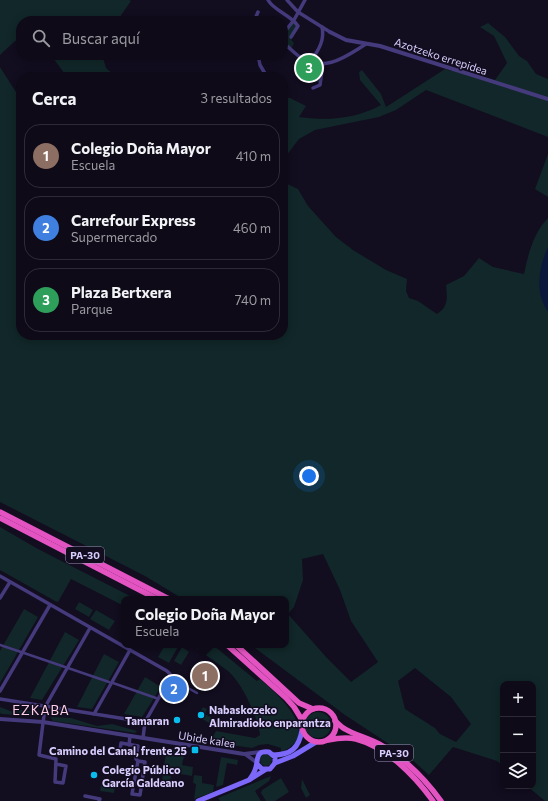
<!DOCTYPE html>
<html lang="es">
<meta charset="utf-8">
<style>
:root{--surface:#0e0a17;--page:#1c1824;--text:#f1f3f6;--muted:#9b9aa1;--line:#2e2b36;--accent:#ea580c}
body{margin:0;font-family:Commissioner,sans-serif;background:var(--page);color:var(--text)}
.controls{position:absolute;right:12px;bottom:12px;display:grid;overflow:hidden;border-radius:8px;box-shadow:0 2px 10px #0003}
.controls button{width:36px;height:36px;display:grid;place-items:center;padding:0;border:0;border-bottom:1px solid var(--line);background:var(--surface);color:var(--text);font:20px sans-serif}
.you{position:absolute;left:309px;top:476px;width:14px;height:14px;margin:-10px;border:3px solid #fff;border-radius:50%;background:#1a73e8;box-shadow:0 0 0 6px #1a73e833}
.badge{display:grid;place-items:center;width:26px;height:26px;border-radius:50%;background:var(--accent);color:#fff;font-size:13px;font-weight:700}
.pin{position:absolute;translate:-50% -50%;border:2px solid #fff;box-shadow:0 1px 4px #0006}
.popup{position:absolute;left:121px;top:596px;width:168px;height:52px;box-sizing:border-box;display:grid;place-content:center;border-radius:8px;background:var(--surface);filter:drop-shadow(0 1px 3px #0005);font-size:13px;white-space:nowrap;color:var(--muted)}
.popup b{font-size:15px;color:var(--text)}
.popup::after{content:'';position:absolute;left:50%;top:100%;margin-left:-8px;border:8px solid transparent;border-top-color:var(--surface)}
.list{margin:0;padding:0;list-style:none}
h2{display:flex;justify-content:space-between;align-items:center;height:52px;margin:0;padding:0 16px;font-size:17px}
h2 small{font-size:13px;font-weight:400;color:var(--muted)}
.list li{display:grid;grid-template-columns:26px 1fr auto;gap:12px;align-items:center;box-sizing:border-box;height:64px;margin:0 8px 8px;padding:0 8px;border:1px solid var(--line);border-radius:16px}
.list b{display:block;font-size:15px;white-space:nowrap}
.list p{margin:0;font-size:13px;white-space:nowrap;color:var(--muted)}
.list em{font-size:13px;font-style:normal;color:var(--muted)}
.icon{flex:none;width:22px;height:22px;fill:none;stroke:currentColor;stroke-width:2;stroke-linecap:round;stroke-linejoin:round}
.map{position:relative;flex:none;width:548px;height:801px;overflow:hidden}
.search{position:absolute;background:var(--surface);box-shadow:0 2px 10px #0003;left:16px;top:16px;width:272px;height:44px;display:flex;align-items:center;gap:10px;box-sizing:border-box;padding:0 14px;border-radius:16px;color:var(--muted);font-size:15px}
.panel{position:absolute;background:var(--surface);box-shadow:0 2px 10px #0003;left:16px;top:72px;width:272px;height:268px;border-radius:16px}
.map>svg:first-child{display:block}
.green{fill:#112729;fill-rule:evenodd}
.water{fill:#0b173b}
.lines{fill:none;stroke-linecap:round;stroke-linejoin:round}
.pedestrian{stroke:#443a7c;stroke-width:2.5}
.minor{stroke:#443a7c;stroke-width:3.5}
.tertiary{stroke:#443a7c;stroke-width:4}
.secondary{stroke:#7c68f9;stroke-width:5}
.trunk{stroke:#e354c2;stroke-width:5.5}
.poi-dot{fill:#09bded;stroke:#120d1f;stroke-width:1.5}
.labels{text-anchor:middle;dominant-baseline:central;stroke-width:3;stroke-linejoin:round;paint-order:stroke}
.shield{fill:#120d1f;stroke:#9d93ba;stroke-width:1}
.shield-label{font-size:10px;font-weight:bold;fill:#d8cdfd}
.street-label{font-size:11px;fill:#d8cdfd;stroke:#120d1f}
.poi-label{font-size:11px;font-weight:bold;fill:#d8cdfd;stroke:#120d1f;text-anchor:start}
.quarter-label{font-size:13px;letter-spacing:1px;fill:#fdcfe7;stroke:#120d1f}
</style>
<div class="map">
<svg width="548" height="801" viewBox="0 0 548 801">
<rect width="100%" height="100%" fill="#120d1f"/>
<g class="green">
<path d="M0 0H129L131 1 117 21H21V39L15 41 0 55Z"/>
<path d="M294 20 298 26 291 37 292 41 294 43 291 49 283 42V33Z"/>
<path d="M488 23 505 37 519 56 527 61 536 74 548 79V137L426 90 396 110 379 117 315 130 299 139 283 160V98H290L306 106 299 117C326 121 356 119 381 105L360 80 359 72 362 70 381 94 386 107 445 69 451 71 456 69 495 80 507 63 494 36 480 27Z"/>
<path d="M51 55H102L106 68 116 77H67Z"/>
<path d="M301 57 322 64 319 82H315L295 75Z"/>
<path d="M0 67 21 100V335H283V182L298 189 308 206 336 237 353 250 386 270 407 279 406 291 409 298 418 301 437 314C449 307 447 296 446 285L464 276 479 258 493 267 524 274C528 254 534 232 548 218V801H545L527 786H533V684H503V766L497 761 453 747 429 775 409 757 345 715 251 645H286V599H183L145 576 0 502ZM323 554 340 590 351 621 378 662 351 682 327 658 288 614 294 607 303 580 302 559ZM415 668 451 697 471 724 456 742 440 734 435 728 405 709 398 681Z"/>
<path d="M548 154V197L535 189Z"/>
<path d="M0 527 38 549 136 599H124V606L71 579 58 602 55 601 0 570Z"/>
<path d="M79 602 93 610 89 617 75 609Z"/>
<path d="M24 609 38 617 0 683V651Z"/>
<path d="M96 610 115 621 109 630 90 619Z"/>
<path d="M65 632 79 640 42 700 30 698Z"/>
<path d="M165 645H179L169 663 158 657Z"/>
<path d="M192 645H213L257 681 260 679C278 695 324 734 281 752V748L268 744 259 745 252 748 210 742 216 731 255 738 260 735C258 717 242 683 228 671 216 662 204 654 192 645Z"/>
<path d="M182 647 189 652 181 665 174 661Z"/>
<path d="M104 654 119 662 92 709 77 707Z"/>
<path d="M145 677 161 687 142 717 124 714Z"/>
<path d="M0 707 13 712 17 709 33 712 39 715 32 716 2 714 0 713Z"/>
<path d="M203 707 207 709 205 714 212 718 209 723 197 716Z"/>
<circle cx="318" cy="725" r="13"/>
<path d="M50 717 71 718 97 726 112 724 137 731 135 733 53 721Z"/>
<path d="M167 749 185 752 182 765 193 767 192 776 163 771Z"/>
<circle cx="266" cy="760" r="6"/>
<path d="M221 757 238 760 237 765 227 763 223 785 216 787Z"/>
<path d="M103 768 114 769 113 776 102 774Z"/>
<path d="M163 774 171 776 169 787 161 786Z"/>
<path d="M194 775 202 776V783L214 785 213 792 194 799 196 784 193 783Z"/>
<path d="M271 776 269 781 255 791 261 801H220L218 798Z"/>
<path d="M281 778 289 792 275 801H266L261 793 262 790Z"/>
<path d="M302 779 310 795 306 798 301 788Z"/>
<path d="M101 784 115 786 114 793 100 791Z"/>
</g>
<path class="water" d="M548 247V311C534 293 539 266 548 247Z"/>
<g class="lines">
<g class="pedestrian">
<path d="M0 645 21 652"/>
<path d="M24 653 65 667"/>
<path d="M68 668 109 682"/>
<path d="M170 678 197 693"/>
<path d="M113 683 156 698"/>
</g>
<g class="minor">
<path d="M268 0C274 11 291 15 298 26L291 37"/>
<path d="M287 0 298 12 330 32"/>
<path d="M254 21 258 12"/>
<path d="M283 34 294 20 305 0"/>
<path d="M283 43C289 47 294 53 300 57 325 73 345 57 366 44"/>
<path d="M258 55 260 65 267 77"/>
<path d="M310 61C318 52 325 40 322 27"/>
<path d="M313 88 320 85 323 64"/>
<path d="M0 576 167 671 170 674V678L145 722 143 738"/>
<path d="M0 598 10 582"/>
<path d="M0 691 50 605"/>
<path d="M0 699 145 722"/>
<path d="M94 714 130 650"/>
<path d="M121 743 138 746 137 753 120 750Z"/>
<path d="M129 745 130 736"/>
<path d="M137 753 136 759 138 761 132 794 140 795 145 762 138 761"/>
<path d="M56 764 66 766 63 783 55 782 56 759 39 755 45 707 90 628"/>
<path d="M85 796 100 799 99 801"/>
</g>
<g class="tertiary">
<path d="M330 32 346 40 380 46 548 99"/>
<path d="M0 719 43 722 244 754 261 752"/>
<path d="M245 754 256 762"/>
</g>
<g class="secondary">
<path d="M273 755C291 755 299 748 302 730"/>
<path d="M275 763 293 756 316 742"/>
<path d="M250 779C252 776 254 773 255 770 259 761 254 750 269 752L275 757V763L270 769H262L257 764"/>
<path d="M198 801 249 780 265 770"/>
</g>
<g class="trunk">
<path d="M0 512 169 599"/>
<path d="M0 518 157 599"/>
<path d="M227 645 286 698 294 707 302 720"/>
<path d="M236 645 299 703 313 709"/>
<circle cx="319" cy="725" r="17"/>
<path d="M335 721C338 723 341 727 345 729 355 735 368 738 379 744 403 757 425 779 441 801"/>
<path d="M328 740C338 738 347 737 356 739 387 747 415 776 433 801"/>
</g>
</g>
<g class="poi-dot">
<circle cx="201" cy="715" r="4"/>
<circle cx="177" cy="720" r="4"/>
<rect x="191" y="746" width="8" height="8" rx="2"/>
<circle cx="94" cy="775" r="4"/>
</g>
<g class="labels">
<g class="shield">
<rect x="66" y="547" width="38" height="16" rx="3"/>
<rect x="375" y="745" width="38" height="16" rx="3"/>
</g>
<g class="shield-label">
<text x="85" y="555">PA-30</text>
<text x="394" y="753">PA-30</text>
</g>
<g class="street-label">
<text transform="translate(441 56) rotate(18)">Azotzeko errepidea</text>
<text transform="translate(207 739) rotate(9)">Ubide kalea</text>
</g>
<g class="poi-label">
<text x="209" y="709">Nabaskozeko<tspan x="209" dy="13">Almiradioko enparantza</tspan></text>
<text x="169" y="720" text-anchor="end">Tamaran</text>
<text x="187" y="750" text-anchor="end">Camino del Canal, frente 25</text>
<text x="102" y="769">Colegio Público<tspan x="102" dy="13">García Galdeano</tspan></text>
</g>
<g class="quarter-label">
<text x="41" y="710">EZKABA</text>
</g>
</g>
</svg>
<div class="controls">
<button>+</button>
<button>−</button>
<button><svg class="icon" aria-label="layers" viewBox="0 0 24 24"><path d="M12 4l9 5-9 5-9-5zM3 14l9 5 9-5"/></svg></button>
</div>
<div class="you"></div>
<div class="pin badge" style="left:205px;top:676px;background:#8d6e63">1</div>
<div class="popup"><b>Colegio Doña Mayor</b>Escuela</div>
<div class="pin badge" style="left:174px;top:689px;background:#3f7fe0">2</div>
<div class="pin badge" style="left:309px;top:68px;background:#2e9e5b">3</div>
<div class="search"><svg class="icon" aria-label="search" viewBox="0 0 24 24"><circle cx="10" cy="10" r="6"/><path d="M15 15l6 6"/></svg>Buscar aquí</div>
<section class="panel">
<h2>Cerca<small>3 resultados</small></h2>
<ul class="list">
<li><span class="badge" style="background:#8d6e63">1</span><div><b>Colegio Doña Mayor</b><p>Escuela</p></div><em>410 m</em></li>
<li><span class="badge" style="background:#3f7fe0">2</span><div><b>Carrefour Express</b><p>Supermercado</p></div><em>460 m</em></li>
<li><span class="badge" style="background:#2e9e5b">3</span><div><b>Plaza Bertxera</b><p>Parque</p></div><em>740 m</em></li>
</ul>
</section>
</div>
